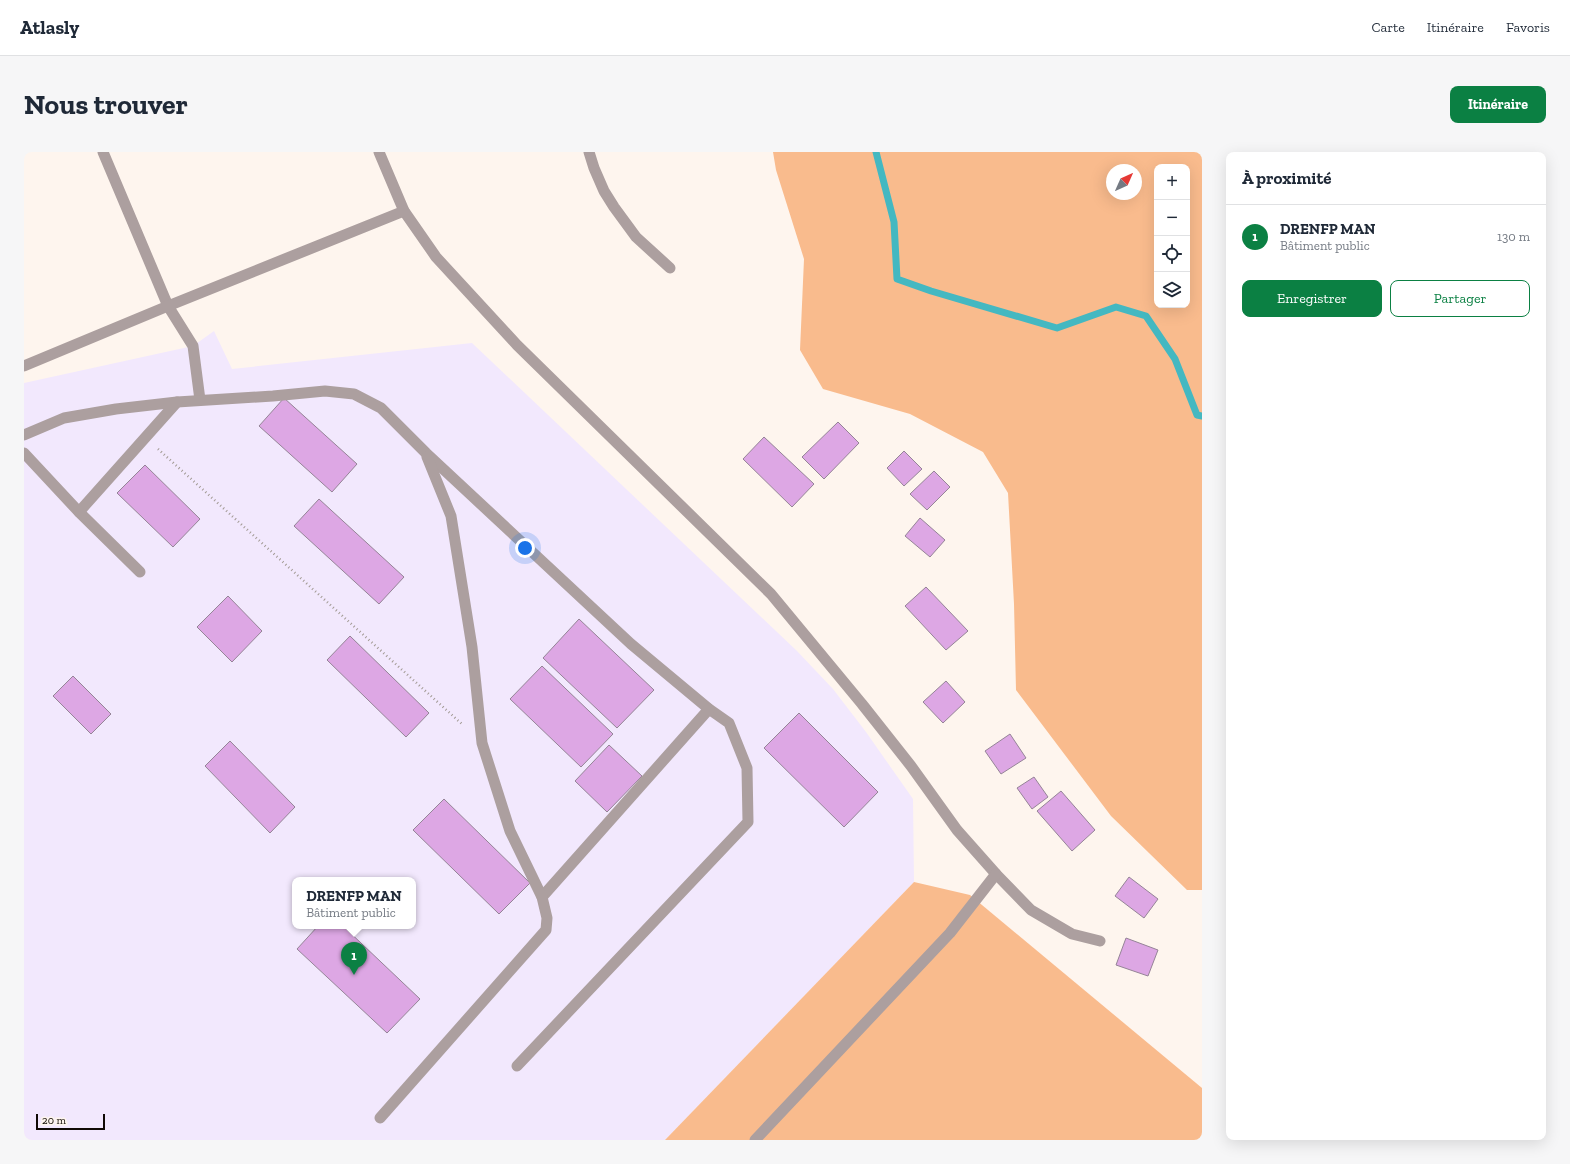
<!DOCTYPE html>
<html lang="fr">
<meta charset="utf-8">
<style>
:root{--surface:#fff;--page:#f6f6f7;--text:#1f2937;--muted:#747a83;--line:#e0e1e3;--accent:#0b8043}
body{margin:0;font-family:"Zilla Slab",serif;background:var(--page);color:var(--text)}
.controls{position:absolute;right:12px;top:12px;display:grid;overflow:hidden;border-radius:8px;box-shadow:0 4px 16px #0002}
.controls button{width:36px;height:36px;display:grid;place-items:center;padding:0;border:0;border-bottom:1px solid var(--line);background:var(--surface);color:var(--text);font:20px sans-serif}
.compass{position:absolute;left:1082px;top:12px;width:36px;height:36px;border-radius:50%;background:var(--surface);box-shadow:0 4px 16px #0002;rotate:45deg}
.scale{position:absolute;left:12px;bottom:10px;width:69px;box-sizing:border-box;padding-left:4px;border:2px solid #110a05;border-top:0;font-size:11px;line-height:14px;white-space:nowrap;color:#110a05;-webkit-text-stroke:3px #fef5ee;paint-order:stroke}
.you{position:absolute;left:501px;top:396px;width:14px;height:14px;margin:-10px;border:3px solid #fff;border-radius:50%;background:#1a73e8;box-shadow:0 0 0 6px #1a73e833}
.badge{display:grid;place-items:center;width:26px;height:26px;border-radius:50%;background:var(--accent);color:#fff;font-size:13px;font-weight:700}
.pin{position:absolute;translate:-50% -33px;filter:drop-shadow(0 1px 2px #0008)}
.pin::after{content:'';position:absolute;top:21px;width:14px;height:12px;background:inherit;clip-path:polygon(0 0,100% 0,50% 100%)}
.popup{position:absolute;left:268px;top:725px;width:124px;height:52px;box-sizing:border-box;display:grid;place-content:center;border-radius:8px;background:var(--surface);filter:drop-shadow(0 1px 3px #0005);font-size:13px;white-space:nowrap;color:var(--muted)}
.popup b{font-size:15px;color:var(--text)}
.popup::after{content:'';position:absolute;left:50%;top:100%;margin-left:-8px;border:8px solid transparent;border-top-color:var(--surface)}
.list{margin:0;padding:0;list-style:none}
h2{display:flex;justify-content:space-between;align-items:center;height:52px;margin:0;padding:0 16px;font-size:17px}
h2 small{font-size:13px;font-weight:400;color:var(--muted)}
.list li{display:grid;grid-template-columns:26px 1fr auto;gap:12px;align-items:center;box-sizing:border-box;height:64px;padding:0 16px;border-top:1px solid var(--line)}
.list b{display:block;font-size:15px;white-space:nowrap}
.list p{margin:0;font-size:13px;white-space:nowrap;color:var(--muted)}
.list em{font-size:13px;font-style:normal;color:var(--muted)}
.actions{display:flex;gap:8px;padding:12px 16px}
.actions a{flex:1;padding:9px 0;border:1px solid var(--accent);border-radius:8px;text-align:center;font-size:14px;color:var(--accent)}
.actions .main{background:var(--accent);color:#fff}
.icon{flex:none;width:22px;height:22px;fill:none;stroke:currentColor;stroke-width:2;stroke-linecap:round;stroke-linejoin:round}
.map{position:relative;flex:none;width:1178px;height:988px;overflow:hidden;border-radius:8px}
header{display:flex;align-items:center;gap:24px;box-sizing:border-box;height:56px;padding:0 20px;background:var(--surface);border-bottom:1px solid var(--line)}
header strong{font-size:19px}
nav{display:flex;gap:22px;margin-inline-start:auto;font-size:14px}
.intro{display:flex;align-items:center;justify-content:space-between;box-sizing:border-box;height:96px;padding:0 24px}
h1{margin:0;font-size:28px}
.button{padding:10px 18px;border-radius:8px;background:var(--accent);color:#fff;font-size:14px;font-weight:700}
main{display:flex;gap:24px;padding:0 24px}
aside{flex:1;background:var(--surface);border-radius:8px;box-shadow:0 4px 16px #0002}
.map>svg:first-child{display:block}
.education{fill:#f2e8fd;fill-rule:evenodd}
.green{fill:#f9bb8d;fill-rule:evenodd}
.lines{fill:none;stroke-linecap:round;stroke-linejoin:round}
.stream{stroke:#44b8c1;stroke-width:7}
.building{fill:#dda7e4;stroke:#958497}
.path{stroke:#a29a94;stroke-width:2.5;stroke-dasharray:1 3;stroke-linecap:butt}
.service{stroke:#ac9f9f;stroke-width:11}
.minor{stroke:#ac9f9f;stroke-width:11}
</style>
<header>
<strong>Atlasly</strong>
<nav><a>Carte</a><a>Itinéraire</a><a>Favoris</a></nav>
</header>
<div class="intro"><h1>Nous trouver</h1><a class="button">Itinéraire</a></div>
<main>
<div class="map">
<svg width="1178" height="988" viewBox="0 0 1178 988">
<rect width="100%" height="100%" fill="#fef5ee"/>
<path class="education" d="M190 179 208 217 448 191 773 499 809 537 842 580 889 647 890 730 641 988H0V231L169 194ZM271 728H389V774H271Z"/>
<g class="green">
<path d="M749 0H1178V738H1163L1087 664 992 538 990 452 984 341 959 300 886 262 799 237 776 198 780 107 752 18ZM1133 15H1163V153H1133ZM1088 18H1112V42H1088Z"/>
<path d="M890 730 946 743 1178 936V988H641Z"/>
</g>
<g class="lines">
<path class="stream" d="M852 0 870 70 873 127 907 139 1033 176 1092 155 1122 164 1151 207 1173 263 1178 264"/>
</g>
<g class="building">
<path d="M260 246 333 312 308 340 235 274Z"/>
<path d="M814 270 835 291 800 327 778 305Z"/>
<path d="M740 285 790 332 768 355 719 307Z"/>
<path d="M880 299 898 317 880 334 863 316Z"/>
<path d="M121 313 176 367 149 395 93 341Z"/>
<path d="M910 319 926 335 903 358 886 342Z"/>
<path d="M295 347 380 425 355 452 270 374Z"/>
<path d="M896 366 921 388 906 405 881 384Z"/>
<path d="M902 435 944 479 922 498 881 454Z"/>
<path d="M204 444 238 479 208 510 173 475Z"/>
<path d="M555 467 630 538 593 576 519 506Z"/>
<path d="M326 484 405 561 382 585 303 508Z"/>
<path d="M518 514 589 582 557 615 486 547Z"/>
<path d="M49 524 87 562 67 582 29 544Z"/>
<path d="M922 529 941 550 919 571 899 550Z"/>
<path d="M775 561 854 640 820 675 740 596Z"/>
<path d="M986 582 1002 606 977 622 961 599Z"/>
<path d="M206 589 271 655 246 681 181 614Z"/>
<path d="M585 593 618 624 583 660 551 629Z"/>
<path d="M1010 625 1024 645 1008 657 993 636Z"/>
<path d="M1037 639 1071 678 1048 699 1013 659Z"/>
<path d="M420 647 506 731 475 762 389 678Z"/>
<path d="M1105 725 1134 747 1120 766 1091 744Z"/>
<path d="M294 774H319L396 847 363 881 273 797Z"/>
<path d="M1102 786 1134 798 1124 824 1092 813Z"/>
</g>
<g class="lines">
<path class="path" d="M134 297 439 573"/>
<g class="service">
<path d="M144 154 169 194 176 248"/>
<path d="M0 283 40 266 92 257 153 250 249 244 301 239 330 242 357 256 402 301 607 492 685 557 705 571 723 616 724 670 493 914"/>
<path d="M0 301 55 360 116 420"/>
<path d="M55 360 153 250"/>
<path d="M518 745 685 557"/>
<path d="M356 966 522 778 523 766 518 745 486 679 458 591 448 495 427 364 403 305"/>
</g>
<g class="minor">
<path d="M79 0 144 154"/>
<path d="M355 0 380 59 412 105 493 193 747 442 838 552 887 614 933 678 972 722 1007 758 1048 782 1076 789"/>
<path d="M565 0 570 16 580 39 590 55 612 85 646 116"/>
<path d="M0 214 144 154 380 59"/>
<path d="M731 988 926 781 972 722"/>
</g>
</g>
</svg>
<div class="controls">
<button>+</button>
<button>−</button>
<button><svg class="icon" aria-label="locate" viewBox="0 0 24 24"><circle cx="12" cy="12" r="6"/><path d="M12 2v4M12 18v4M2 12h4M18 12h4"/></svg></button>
<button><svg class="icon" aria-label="layers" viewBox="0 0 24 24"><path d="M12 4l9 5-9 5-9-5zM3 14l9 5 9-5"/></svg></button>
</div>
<svg class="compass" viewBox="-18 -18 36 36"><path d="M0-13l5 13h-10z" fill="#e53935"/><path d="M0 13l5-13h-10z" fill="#747a83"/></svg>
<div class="scale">20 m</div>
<div class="you"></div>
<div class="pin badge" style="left:330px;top:823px">1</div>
<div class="popup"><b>DRENFP MAN</b>Bâtiment public</div>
</div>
<aside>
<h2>À proximité<small></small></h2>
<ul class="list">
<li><span class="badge">1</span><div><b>DRENFP MAN</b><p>Bâtiment public</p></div><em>130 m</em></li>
</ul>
<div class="actions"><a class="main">Enregistrer</a><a>Partager</a></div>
</aside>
</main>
